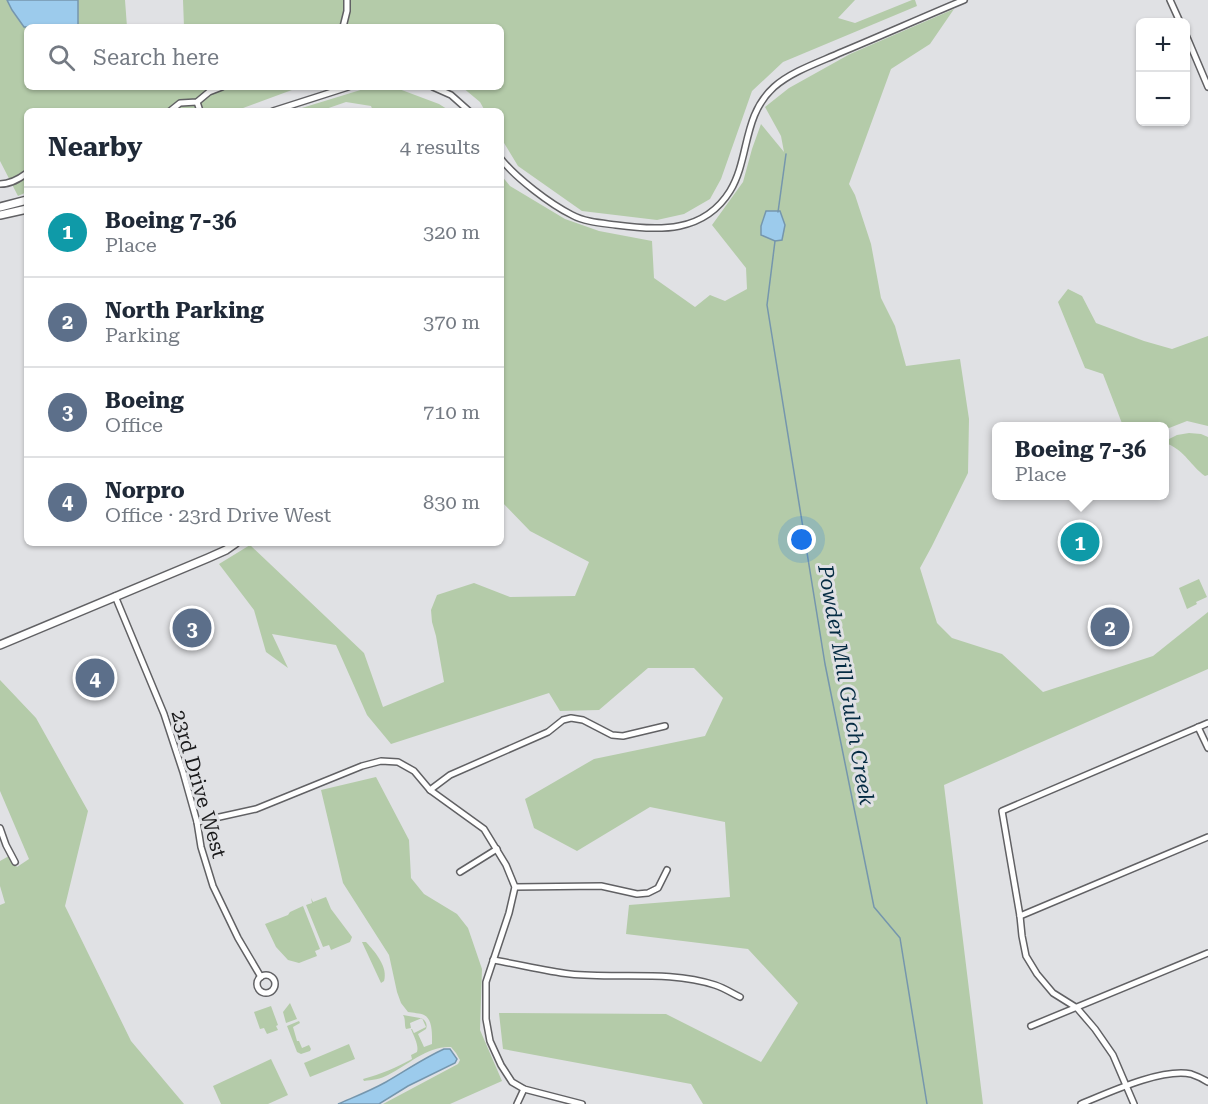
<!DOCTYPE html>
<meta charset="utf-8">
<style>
:root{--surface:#fff;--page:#f6f6f7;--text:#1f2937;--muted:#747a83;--line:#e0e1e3;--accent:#ea580c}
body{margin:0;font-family:"Roboto Serif",serif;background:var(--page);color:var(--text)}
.controls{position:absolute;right:18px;top:18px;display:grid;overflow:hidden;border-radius:9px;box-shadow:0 2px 4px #0004}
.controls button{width:54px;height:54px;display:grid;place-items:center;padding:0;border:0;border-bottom:2px solid var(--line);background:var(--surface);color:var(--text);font:30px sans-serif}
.you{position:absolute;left:802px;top:540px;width:21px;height:21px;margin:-15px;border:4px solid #fff;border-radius:50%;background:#1a73e8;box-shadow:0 0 0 9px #1a73e833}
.badge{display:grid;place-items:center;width:39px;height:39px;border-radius:50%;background:var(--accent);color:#fff;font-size:20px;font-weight:700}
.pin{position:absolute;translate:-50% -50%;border:3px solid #fff;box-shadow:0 2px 6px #0006}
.popup{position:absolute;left:992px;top:422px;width:177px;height:78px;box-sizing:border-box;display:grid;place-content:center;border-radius:9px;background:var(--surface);filter:drop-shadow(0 2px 4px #0005);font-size:20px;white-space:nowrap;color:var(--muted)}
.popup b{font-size:22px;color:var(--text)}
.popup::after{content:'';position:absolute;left:50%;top:100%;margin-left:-12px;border:12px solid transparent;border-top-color:var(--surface)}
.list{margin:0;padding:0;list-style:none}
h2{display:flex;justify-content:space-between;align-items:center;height:78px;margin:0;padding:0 24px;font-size:26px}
h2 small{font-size:20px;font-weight:400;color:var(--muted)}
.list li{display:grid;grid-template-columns:39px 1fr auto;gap:18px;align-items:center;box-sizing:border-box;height:90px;padding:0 24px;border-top:2px solid var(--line)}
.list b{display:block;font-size:22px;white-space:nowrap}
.list p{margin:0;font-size:20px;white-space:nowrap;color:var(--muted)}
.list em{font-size:20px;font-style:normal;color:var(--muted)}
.icon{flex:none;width:33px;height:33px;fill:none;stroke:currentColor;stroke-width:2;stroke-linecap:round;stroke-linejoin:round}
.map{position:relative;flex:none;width:1208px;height:1104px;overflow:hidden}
.search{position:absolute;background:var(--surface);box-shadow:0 2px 4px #0004;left:24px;top:24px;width:480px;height:66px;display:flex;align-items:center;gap:15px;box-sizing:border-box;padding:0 21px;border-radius:9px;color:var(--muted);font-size:22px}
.panel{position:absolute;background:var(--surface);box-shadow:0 2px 4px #0004;left:24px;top:108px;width:480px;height:438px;border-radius:9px}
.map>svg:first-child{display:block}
.green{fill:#b4cba9}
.water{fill:#9ccbec;stroke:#7596ad;stroke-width:1.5}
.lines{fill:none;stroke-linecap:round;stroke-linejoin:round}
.stream{stroke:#7596ad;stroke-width:1.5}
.street-casing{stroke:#616164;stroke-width:8}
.secondary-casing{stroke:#616164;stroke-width:10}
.street{stroke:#fff;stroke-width:5}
.secondary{stroke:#fff;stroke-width:7}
.labels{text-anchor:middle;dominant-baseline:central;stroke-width:6;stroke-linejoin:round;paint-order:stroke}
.street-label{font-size:20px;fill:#19191a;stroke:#e0e1e4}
.water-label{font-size:21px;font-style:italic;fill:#052c43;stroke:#e0e1e4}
</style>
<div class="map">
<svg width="1208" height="1104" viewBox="0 0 1208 1104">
<rect width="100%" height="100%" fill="#e0e1e4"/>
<g class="green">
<path d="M0 0H7L12 11 24 27H27V87H300L235 111H27V192L18 196 0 161Z"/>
<path d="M78 0H125L127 27H36L78 26Z"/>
<path d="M183 0H855L838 18 855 23 912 0H915L917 6 783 62 752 91 721 179 710 199 684 214 657 220 582 211 518 166 501 138V111H485L480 102 462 87H501V27H184Z"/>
<path d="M954 9 930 44 891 69 849 184 855 195 871 244 881 298 895 326 906 366 960 359 969 419 968 473 932 546 920 568 937 623 952 638 1002 654 1043 692 1153 656 1208 612V669L944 785 983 1104H703L691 1084 503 1049 499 1013 666 1014 761 1062 798 1003 748 949 626 934 629 905 730 897 725 822 650 807 577 851 534 828 525 799 594 759 705 736 723 698 694 668H648L599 710 560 711 549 693 391 744 367 715 336 645 272 634 288 668 266 652 254 610 219 564 250 545 364 653 383 707 444 682 436 636 432 622 431 610 437 595 474 583 510 597 575 596 589 562 530 531 501 501V175L510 186 565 219 599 231 652 241 654 278 695 307 710 295 725 301 747 289 746 268 712 225 743 182 752 149 761 124 784 152 781 136 765 107 789 88 850 54Z"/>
<path d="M367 88 399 89 439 104 450 111H373L371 106 346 102 320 111H292Z"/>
<path d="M1068 289 1082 296 1096 323 1144 341 1172 349 1208 336V426L1187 421 1164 430V426H1123L1103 374 1085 368 1058 302Z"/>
<path d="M1189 433 1201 434 1208 437V475L1205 476C1190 465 1186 452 1168 444L1167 440 1177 435Z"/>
<path d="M1199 579 1207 597 1196 602 1197 604 1187 609 1179 588Z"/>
<path d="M0 680 36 718 88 811 65 906 131 1041 184 1104H0V905L5 903 0 886V861L9 856 17 867 29 859 0 791Z"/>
<path d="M376 777 409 840 411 878 424 894 457 914 468 928 482 969 480 1030 502 1081 450 1104H383L458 1064 460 1060 456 1053 451 1047C427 1046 408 1065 388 1075 381 1079 372 1080 364 1081L363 1079C382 1074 395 1068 412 1059L411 1055 417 1052C419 1045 414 1037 411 1029H412L414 1033 426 1027 422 1018 410 1023 411 1028 406 1029C404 1025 406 1019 403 1015L420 1018C425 1019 428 1024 426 1029L418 1034 424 1047 432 1044C432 1036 433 1019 424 1015 420 1013 413 1013 408 1012L401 1003 397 992 389 955 343 883 321 790Z"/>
<path d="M326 897 331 909 352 937 350 942 331 950 329 945 323 947 306 905 312 903 311 898 313 902Z"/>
<path d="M303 906 320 949 315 951 317 956 299 963 288 960 276 947 265 924 288 915 290 912Z"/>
<path d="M362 942H366C376 953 388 967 384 981L381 983Z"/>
<path d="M290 1003 297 1019 286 1023 283 1012Z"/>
<path d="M271 1006 278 1025 276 1026 278 1030 267 1034 264 1028 260 1029 254 1012Z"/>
<path d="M299 1021 300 1023 293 1027 297 1041H299L302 1048 309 1045 311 1049 310 1051 301 1054 297 1052 287 1026Z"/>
<path d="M349 1044 355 1059 310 1077 304 1063Z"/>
<path d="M271 1059 288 1095 268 1104H221L213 1086Z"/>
</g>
<g class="water">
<path d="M7 0H78V26L24 27 12 10Z"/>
<path d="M766 211H780L785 225 782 240 775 241 761 235V226Z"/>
<path d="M444 1049H450L457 1059 455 1063 408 1086 379 1104H338C354 1097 370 1091 386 1082 405 1071 424 1058 444 1049Z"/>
</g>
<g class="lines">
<g class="stream">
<path d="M778 212 786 154"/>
<path d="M775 241 767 305 825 664 874 907 900 938 927 1104"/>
</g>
<defs>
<g id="street">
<path d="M1170 0 1180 22"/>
<path d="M343 27 347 11V0"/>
<path d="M1186 35 1208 87"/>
<path d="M433 87 451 95 469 111"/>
<path d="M197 102 200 111"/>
<path d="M170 111 180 103 197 102 209 92 222 87"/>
<path d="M273 111 348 87"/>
<path d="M501 159C516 178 550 204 572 215 585 222 601 223 616 225 659 231 704 233 730 191 750 158 742 116 774 87 792 71 820 62 842 52 883 35 923 17 964 0"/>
<path d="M0 184C11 184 19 179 27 173"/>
<path d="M115 596 164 714 183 772 197 822 201 847 213 886 238 938 261 977"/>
<path d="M1198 727 1208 748"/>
<path d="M430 790 450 775 548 732 563 720 571 718 583 720 612 735 623 736 665 726"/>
<path d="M197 822 256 809 362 766 381 761 398 762 414 771 430 790 484 829 506 865 515 887 509 913 486 982V1019L490 1041 501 1065 512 1082 524 1089 582 1104"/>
<path d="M0 828 6 845 15 862"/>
<path d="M460 872 497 849"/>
<path d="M515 887 601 886 637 894 648 893 658 888 667 870"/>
<path d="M1020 916 1208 837"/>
<path d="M493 960C518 964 544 971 570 974 618 979 668 970 715 985 724 988 732 993 740 997"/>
<circle cx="266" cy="984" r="9"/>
<path d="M1031 1026 1208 953"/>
<path d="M517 1104 524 1089"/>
<path d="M1081 1104C1108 1093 1161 1068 1191 1074 1197 1076 1203 1079 1208 1082"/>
<path d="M1134 1104 1113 1055 1095 1029 1077 1008 1053 993 1037 974 1026 956 1022 936 1020 916 1002 811 1208 723"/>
</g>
<g id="secondary">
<path d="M0 207 27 200"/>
<path d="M0 215 27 209"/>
<path d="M0 645 208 558 226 550 236 543"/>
</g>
</defs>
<use href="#street" class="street-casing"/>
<use href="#secondary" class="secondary-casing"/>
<use href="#street" class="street"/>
<use href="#secondary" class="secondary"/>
</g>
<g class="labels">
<g class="street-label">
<text transform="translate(199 784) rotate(74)">23rd Drive West</text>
</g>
<g class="water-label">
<text transform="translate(846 685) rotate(80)">Powder Mill Gulch Creek</text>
</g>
</g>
</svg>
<div class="controls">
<button>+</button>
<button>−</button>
</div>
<div class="you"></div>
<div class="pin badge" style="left:1080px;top:542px;background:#0f9aa8">1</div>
<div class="popup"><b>Boeing 7-36</b>Place</div>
<div class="pin badge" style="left:1110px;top:627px;background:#5c6f8a">2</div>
<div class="pin badge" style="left:192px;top:628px;background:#5c6f8a">3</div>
<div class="pin badge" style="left:95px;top:678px;background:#5c6f8a">4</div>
<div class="search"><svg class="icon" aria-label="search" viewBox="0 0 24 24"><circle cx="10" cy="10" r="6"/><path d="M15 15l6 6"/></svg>Search here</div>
<section class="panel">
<h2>Nearby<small>4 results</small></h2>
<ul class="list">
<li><span class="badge" style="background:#0f9aa8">1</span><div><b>Boeing 7-36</b><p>Place</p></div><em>320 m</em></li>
<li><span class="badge" style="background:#5c6f8a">2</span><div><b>North Parking</b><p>Parking</p></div><em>370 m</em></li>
<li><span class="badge" style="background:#5c6f8a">3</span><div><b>Boeing</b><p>Office</p></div><em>710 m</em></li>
<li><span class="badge" style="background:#5c6f8a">4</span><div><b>Norpro</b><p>Office · 23rd Drive West</p></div><em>830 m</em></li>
</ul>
</section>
</div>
